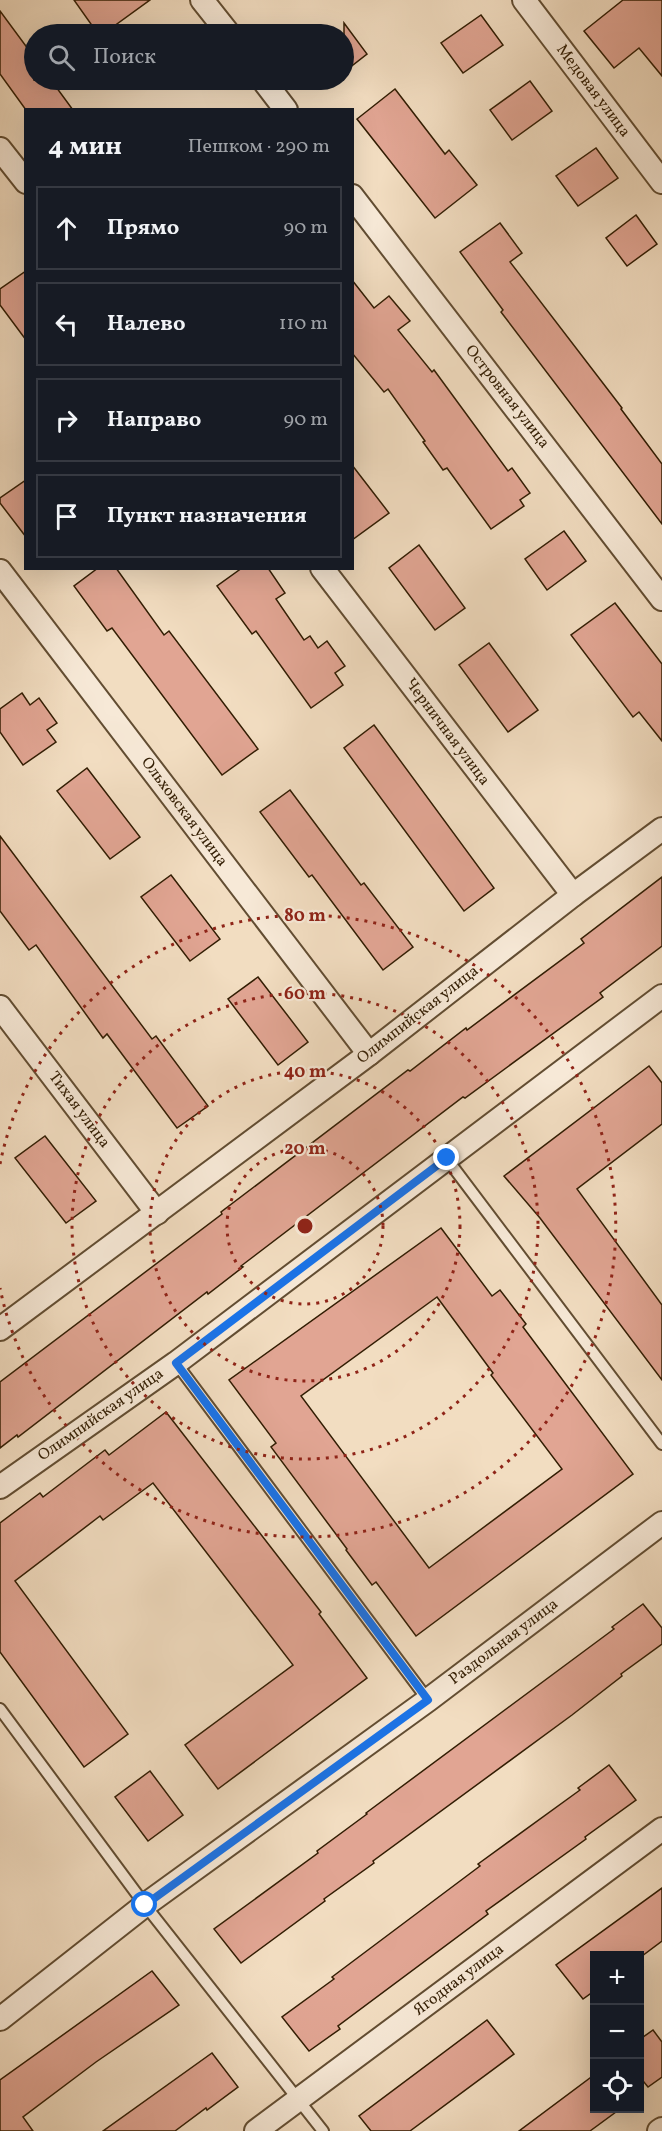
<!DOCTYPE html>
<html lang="ru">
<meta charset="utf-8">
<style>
:root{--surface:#171b24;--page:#242831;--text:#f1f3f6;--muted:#9ea1a6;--line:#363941}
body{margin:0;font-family:Vollkorn,serif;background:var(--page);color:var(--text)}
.controls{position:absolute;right:18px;bottom:18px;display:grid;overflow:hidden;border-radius:0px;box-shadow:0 6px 24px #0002}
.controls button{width:54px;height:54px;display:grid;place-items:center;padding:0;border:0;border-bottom:2px solid var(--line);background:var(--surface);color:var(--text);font:30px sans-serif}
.stop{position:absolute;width:18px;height:18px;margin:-14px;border:4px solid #1a73e8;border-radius:50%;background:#fff}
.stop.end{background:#1a73e8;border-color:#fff;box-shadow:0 2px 6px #0008}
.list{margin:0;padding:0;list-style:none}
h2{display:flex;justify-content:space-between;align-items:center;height:78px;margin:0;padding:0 24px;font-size:26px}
h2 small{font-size:20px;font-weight:400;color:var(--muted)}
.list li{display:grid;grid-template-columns:39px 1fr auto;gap:18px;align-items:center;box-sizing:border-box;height:84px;margin:0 12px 12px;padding:0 12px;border:2px solid var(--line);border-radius:0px}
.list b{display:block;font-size:22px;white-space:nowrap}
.list em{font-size:20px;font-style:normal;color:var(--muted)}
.icon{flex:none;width:33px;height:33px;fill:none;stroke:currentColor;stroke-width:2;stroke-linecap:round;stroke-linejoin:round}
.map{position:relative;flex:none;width:662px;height:2131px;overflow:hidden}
.search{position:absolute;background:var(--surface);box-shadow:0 6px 24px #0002;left:24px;top:24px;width:330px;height:66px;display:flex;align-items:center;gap:15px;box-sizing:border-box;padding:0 21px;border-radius:33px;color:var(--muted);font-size:22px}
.panel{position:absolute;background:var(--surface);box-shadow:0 6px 24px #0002;left:24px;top:108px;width:330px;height:462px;border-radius:0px}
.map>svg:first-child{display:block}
.building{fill:#e1a593;stroke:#321d03;stroke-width:1.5;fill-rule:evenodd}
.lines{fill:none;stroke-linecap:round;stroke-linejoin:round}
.lane-casing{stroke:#624d32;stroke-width:14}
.street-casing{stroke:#624d32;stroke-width:26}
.lane{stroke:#f7e9d7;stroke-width:10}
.street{stroke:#f7e9d7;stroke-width:22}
.route{stroke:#1a73e8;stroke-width:8}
.ring{fill:none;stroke:#8f2418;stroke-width:3;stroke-dasharray:3 6}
.labels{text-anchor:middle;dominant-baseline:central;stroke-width:4.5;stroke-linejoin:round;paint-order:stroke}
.street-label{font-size:16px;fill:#321d03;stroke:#f7e9d7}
.centre{fill:#8f2418;stroke:#f7e9d7;stroke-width:3}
.ring-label{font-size:18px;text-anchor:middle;font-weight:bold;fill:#8f2418;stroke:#f7e9d7;stroke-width:4.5;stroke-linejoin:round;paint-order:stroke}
</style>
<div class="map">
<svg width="662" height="2131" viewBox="0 0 662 2131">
<rect width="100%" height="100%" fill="#f2ddc1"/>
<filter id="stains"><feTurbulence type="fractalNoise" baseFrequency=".00333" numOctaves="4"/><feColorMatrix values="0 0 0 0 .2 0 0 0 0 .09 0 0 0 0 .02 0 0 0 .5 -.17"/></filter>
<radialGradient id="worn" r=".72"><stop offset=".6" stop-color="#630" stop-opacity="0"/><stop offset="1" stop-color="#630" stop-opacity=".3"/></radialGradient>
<g class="building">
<path d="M74 0H150L103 34H98Z"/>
<path d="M623 0H662V76L639 48 614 68 584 31Z"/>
<path d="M0 11 34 57V80H51L73 110H26L0 74Z"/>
<path d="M481 15 503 45 463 73 441 43Z"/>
<path d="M344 23 367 54 344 72Z"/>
<path d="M530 81 552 111 512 140 490 110Z"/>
<path d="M395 89 445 154 449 150 477 185 435 218 357 119Z"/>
<path d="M596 148 618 178 578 206 556 176Z"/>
<path d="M636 215 657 244 627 266 606 238Z"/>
<path d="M500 223 522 253 510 262 622 408 621 409 662 464V524L501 312 503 310 460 252Z"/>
<path d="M26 271V340L0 305V289Z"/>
<path d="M352 280 374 308 389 296 410 321 398 330 432 372 434 370 508 471 512 468 530 493 520 500 524 506 491 529 447 468 443 470 423 442 425 441 388 389 384 392 352 353Z"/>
<path d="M352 465 389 513 352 540Z"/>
<path d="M26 480V537L0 503V498Z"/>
<path d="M564 531 586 561 547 590 525 559Z"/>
<path d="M419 545 465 608 435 630 389 568Z"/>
<path d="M98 568H116L164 635 169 631 258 749 222 775 112 628 107 631 74 586Z"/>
<path d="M242 568H268L285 593 276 599 304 640 310 636 318 648 327 641 345 666 335 673 343 685 311 708 256 631 252 634 217 586Z"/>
<path d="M615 603 662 664V741L639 712 633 717 571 635Z"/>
<path d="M489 643 538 710 508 732 459 665Z"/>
<path d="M22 693 30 705 39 698 57 723 47 730 56 742 23 765 0 732V709Z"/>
<path d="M374 725 494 888 464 911 344 748Z"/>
<path d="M87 768 140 837 110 859 57 791Z"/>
<path d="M290 790 361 885 364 883 413 947 383 970 312 875 309 877 260 812Z"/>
<path d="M0 836 152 1039 156 1036 208 1106 177 1128 107 1034 103 1038 36 945 29 950 0 911Z"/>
<path d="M171 875 220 939 190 961 141 897Z"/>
<path d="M662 877V946L600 993 603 997 465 1098 463 1097 241 1266 243 1267 208 1294 207 1292 18 1437 17 1435 0 1448V1382L222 1214 221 1212 408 1070 410 1071 466 1028 467 1030 584 943 581 939Z"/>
<path d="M258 977 308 1042 278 1065 228 999Z"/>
<path d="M649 1066 662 1083V1124L577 1189 662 1305V1380L540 1218 504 1176Z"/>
<path d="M45 1136 96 1201 66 1223 15 1158Z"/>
<path d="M441 1228 492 1296 500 1290 526 1324 523 1327 633 1474 416 1636 376 1582 372 1585 346 1550 347 1549 271 1447 276 1443 229 1380ZM437 1297 493 1373 491 1375 562 1469 429 1568 301 1396Z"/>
<path d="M166 1412 321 1612 319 1614 367 1678 218 1789 185 1745 293 1665 153 1483 103 1520 100 1516 15 1581 128 1734 84 1767 0 1652V1523L40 1493 43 1497 105 1450 109 1455Z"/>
<path d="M643 1604 662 1628V1644L621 1674 622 1676 572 1715 373 1861 374 1863 324 1899 325 1901 241 1963 214 1929 318 1853 317 1851 367 1814 366 1813 614 1629 612 1627Z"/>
<path d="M609 1765 636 1800 585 1837 586 1839 486 1911 488 1914 338 2026 340 2029 309 2051 282 2017 334 1979 332 1977 480 1866 478 1864 580 1790 578 1788Z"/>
<path d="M150 1771 183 1815 148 1841 115 1797Z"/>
<path d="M662 1888V1941L642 1956H594V1991L583 1999 556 1965Z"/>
<path d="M152 1971 179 2005 96 2062 23 2117 33 2131H0V2080Z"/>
<path d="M487 2020 514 2054 410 2131H371L359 2116Z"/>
<path d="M653 2030 662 2042V2077L648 2087 639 2076V2040Z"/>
<path d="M212 2053 238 2087 207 2110 206 2108 175 2131H103Z"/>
<path d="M594 2075V2109H620L590 2131H519Z"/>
</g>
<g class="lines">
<defs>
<g id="lane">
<path d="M447 1159 662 1444"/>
<path d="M176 1363 428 1700"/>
<path d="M0 1709 145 1905 323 2131"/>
</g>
<g id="street">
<path d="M202 0 229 34"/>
<path d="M524 0 662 182"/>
<path d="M263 80 286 110"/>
<path d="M0 149 26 182"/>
<path d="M352 196 662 599"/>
<path d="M322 568 573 895"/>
<path d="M0 571 369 1054"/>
<path d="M0 1007 157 1213"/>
<path d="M0 1329 369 1054 573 895 662 829"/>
<path d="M0 1487 176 1363 662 996"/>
<path d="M0 2019 145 1905 428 1700 662 1523"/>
<path d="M256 2131 662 1829"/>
<path d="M659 2131 662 2129"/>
</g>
</defs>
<use href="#lane" class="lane-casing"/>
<use href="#street" class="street-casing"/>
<use href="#lane" class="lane"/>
<use href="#street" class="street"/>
</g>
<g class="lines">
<path class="route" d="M145 1905 428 1700 176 1363 447 1158"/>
</g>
<g class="ring">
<circle cx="305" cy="1226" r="78"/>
<circle cx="305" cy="1226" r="155"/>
<circle cx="305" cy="1226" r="233"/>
<path d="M0 1164A311 311 0 1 1 0 1288"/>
</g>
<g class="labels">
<g class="street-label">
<text transform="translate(593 91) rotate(53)">Медовая улица</text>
<text transform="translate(507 397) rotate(52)">Островная улица</text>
<text transform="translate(447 732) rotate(53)">Черничная улица</text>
<text transform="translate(184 812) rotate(53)">Ольховская улица</text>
<text transform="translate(418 1015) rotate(-38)">Олимпийская улица</text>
<text transform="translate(79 1110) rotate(53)">Тихая улица</text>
<text transform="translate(101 1415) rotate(-35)">Олимпийская улица</text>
<text transform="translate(504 1642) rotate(-37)">Раздольная улица</text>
<text transform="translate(459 1980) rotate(-37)">Ягодная улица</text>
</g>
</g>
<circle cx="305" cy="1226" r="9" class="centre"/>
<g class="ring-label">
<text x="305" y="921">80 m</text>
<text x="305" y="999">60 m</text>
<text x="305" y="1077">40 m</text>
<text x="305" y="1154">20 m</text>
</g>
<rect width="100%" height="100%" filter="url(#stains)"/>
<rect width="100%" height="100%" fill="url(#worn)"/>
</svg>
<div class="controls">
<button>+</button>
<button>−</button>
<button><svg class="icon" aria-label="locate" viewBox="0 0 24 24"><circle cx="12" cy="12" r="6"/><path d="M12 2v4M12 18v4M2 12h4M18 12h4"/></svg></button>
</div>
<div class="stop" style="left:145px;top:1905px"></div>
<div class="stop end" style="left:447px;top:1158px"></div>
<div class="search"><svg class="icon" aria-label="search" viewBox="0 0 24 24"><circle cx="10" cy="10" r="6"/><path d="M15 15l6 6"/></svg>Поиск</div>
<section class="panel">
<h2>4 мин<small>Пешком · 290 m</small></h2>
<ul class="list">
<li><svg class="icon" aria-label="ahead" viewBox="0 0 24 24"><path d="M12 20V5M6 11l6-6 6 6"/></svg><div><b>Прямо</b></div><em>90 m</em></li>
<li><svg class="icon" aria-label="left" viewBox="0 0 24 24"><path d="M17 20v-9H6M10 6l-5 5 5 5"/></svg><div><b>Налево</b></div><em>110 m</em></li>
<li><svg class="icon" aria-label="right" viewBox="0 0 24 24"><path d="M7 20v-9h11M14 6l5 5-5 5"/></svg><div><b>Направо</b></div><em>90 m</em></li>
<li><svg class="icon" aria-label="arrive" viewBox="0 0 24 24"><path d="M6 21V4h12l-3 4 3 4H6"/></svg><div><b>Пункт назначения</b></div></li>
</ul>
</section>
</div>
